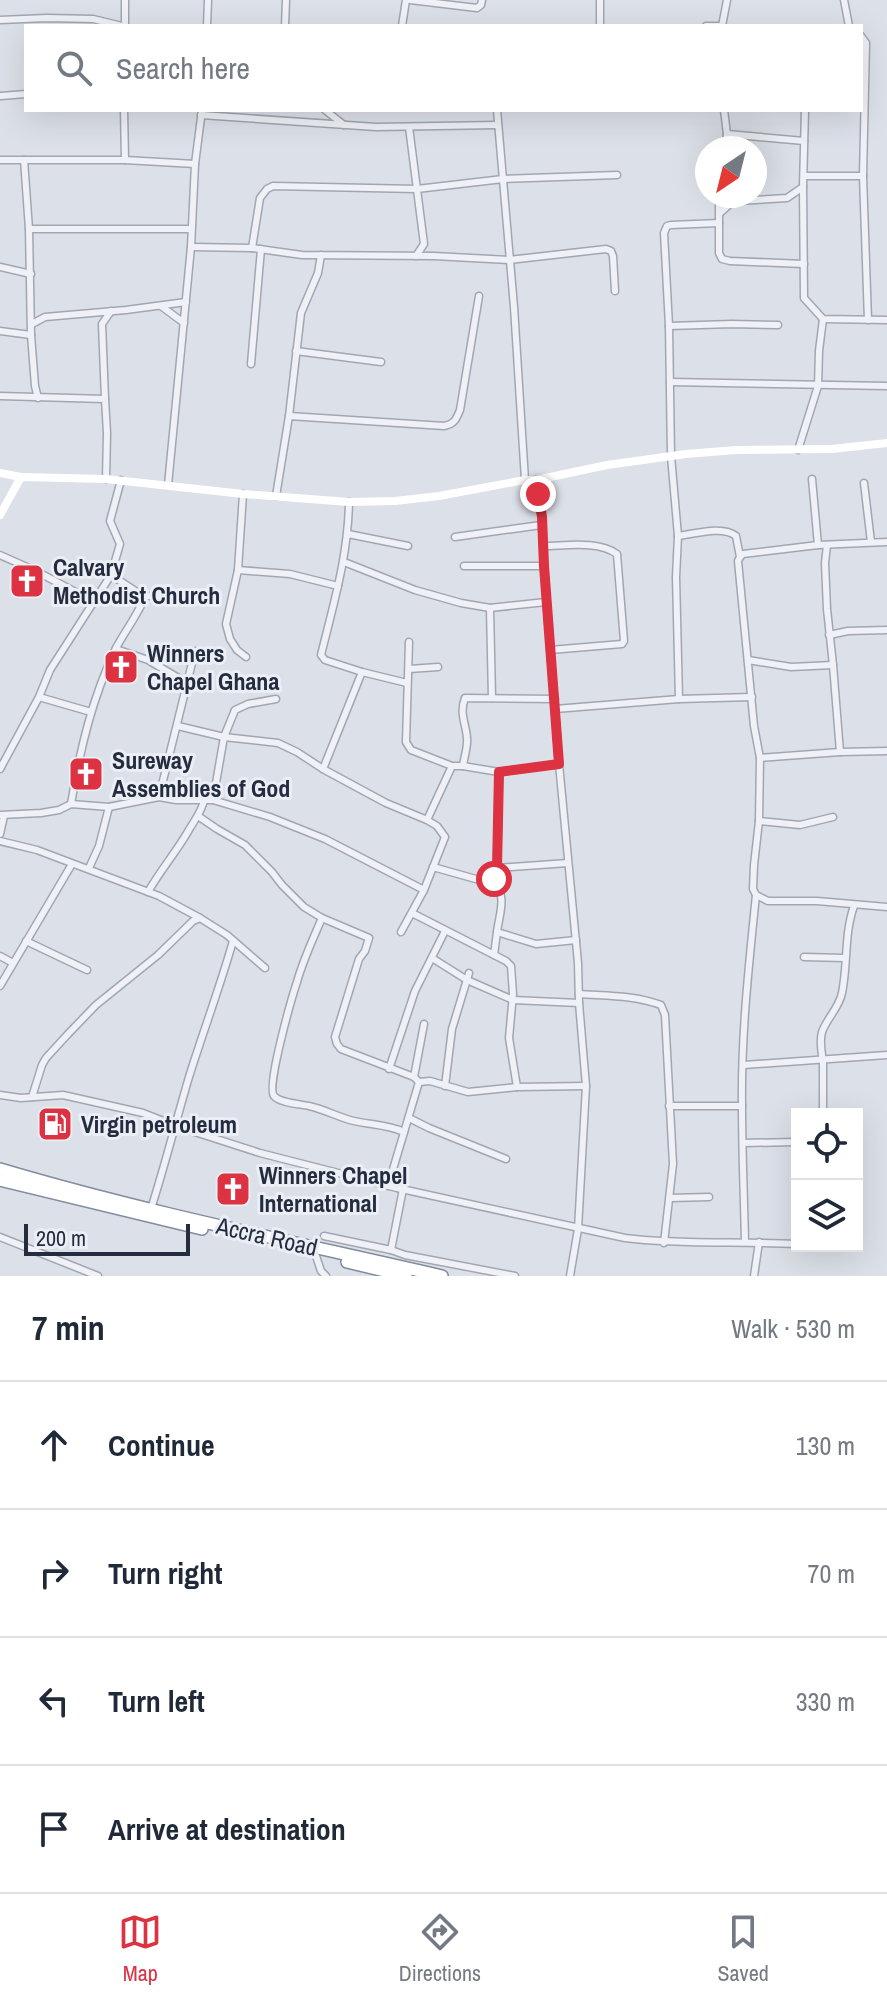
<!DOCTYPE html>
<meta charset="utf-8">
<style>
:root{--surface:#fff;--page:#f2f2f3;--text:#1f2937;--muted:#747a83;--line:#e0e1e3;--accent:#dc3242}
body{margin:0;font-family:"Archivo Narrow",sans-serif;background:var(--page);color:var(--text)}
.controls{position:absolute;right:24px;bottom:24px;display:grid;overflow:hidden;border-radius:0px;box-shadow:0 8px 32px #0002}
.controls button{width:72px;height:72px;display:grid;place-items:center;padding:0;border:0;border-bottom:2px solid var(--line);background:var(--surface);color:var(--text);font:40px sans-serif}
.compass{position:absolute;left:695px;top:136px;width:72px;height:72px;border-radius:50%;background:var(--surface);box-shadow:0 8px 32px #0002;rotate:215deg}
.scale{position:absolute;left:24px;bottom:20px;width:166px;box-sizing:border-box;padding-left:8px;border:4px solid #242d40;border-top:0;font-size:22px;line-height:28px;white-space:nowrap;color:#242d40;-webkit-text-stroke:6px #ebeff5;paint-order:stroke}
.stop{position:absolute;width:24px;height:24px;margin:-18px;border:6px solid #dc3242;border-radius:50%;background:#fff}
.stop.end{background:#dc3242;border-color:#fff;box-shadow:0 2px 8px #0008}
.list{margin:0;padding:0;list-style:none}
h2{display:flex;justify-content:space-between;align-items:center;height:104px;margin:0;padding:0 32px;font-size:34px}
h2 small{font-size:26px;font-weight:400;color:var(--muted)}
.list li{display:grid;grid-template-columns:52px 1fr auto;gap:24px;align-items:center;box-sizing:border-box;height:128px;padding:0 32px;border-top:2px solid var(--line)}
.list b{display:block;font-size:30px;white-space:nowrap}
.list em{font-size:26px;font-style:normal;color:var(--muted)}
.icon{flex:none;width:44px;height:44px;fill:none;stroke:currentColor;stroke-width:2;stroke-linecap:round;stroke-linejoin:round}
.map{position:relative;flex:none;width:887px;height:1276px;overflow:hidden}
.search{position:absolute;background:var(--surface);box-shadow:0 8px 32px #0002;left:24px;right:24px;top:24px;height:88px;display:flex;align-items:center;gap:20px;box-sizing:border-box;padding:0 28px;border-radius:0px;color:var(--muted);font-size:30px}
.sheet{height:616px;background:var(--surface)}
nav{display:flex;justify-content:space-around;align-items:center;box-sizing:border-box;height:112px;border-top:2px solid var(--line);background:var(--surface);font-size:22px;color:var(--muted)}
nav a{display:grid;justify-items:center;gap:4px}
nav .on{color:var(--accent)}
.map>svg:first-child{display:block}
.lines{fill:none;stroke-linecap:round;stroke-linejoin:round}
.street-casing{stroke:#a1a7b2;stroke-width:9}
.highway-casing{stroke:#828ca0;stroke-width:14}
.street{stroke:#eff1f6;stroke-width:6}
.secondary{stroke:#fff;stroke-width:8}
.highway{stroke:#fff;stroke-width:11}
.route{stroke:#dc3242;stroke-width:10}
.labels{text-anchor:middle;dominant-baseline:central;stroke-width:6;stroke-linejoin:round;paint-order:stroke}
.poi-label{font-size:24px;font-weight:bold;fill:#242d40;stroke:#ebeff5;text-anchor:start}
.street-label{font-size:24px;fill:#242d40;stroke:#ebeff5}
</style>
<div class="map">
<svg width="887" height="1276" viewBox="0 0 887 1276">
<rect width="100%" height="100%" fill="#dce0e8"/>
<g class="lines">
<defs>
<g id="street">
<path d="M125 0V26"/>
<path d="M410 0 477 8 481 5 482 0"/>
<path d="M600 0V26"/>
<path d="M844 0 849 26"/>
<path d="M0 20 47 18 93 19 122 26"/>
<path d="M207 26 208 0"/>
<path d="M285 26 286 0"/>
<path d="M402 26 406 0"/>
<path d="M706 26H722"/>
<path d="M722 26 727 0"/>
<path d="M861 36 866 43 863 176 868 320"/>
<path d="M1 96 26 94"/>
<path d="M124 110 125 160"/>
<path d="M325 110 344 125"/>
<path d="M497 110 514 307 525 480"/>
<path d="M724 110 727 134 725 148"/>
<path d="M805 110 803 187 804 298 823 319 887 320"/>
<path d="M201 115 376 127 498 125"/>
<path d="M409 127 424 244 416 256"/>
<path d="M727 134 804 141"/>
<path d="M0 160H125L195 164"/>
<path d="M24 160 29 229 31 335 35 386 38 398"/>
<path d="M804 176H863"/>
<path d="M719 196V253L722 259 730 261 804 264"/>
<path d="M720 213 730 204 738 201 787 198 803 187"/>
<path d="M29 229H191"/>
<path d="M191 247 252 248 302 255 434 256 509 260 606 249 611 251 613 256 615 291"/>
<path d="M252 248 260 198 267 189 273 186 417 189 503 179 617 175"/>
<path d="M0 267 31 274"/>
<path d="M161 306 184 323"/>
<path d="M32 324 45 317 126 310 186 302"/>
<path d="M669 326 732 324 778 325"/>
<path d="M0 331 31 335"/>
<path d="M296 351 381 362"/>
<path d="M251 364 261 249"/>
<path d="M670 382 887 386"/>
<path d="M0 396 105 399 107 433 106 479"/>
<path d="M105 399 102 324 111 311"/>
<path d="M289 416 444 426C454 424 456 420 460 410L479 296"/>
<path d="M798 450 818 386 819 351 823 319"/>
<path d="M812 479 818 545"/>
<path d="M536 480 542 517 544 566 559 764 578 963 579 1003 586 1086 578 1229 570 1276"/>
<path d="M864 483 871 542"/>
<path d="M168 485 191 247 195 164 202 110"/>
<path d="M243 494 238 570 226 624 230 639 237 650 246 657"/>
<path d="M276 496 289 416 301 313 318 273 321 255"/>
<path d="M349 502C348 556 334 602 321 655L325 660 362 672 407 683"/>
<path d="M348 534 408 546"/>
<path d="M678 536C694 534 723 525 736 536L740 557 738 561 754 726 760 758 840 752 887 751"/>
<path d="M455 537 541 525"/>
<path d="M827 545 825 563 827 609 833 665 840 752"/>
<path d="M543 546C565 546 598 540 617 554L624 641 622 644 550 650"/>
<path d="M0 555 36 571 94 602"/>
<path d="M740 557 743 554 818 545 887 542"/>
<path d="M344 562 415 590 461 603 490 608 546 602"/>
<path d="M464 566H544"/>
<path d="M238 570 290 574 338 586"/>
<path d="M143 596H173"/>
<path d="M490 608 492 698"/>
<path d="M829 635 848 631 887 630"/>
<path d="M409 642 406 742 411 750 452 766H463L499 772 559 764"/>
<path d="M116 649 148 660 187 683"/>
<path d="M748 660 791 667 833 665"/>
<path d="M409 669 438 667"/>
<path d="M39 697 91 712"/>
<path d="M679 699 676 577 678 536 671 456 669 326 664 233 667 226 671 225 719 223"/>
<path d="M555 709 679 699 752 697"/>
<path d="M178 726 224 737 278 743 297 752 323 769 386 803 427 820 437 826 445 837 424 890 401 932"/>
<path d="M760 758 759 821 754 865 753 889 756 895 768 901H817L887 907"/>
<path d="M463 766C464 757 468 747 467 738 466 724 459 713 465 698L555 699"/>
<path d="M0 769 39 697 50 670 111 575 120 544 110 521 121 480"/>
<path d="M323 769 362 672"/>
<path d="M159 797 195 651"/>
<path d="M213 800 224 737 235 710 248 704 276 699"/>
<path d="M71 804C80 750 92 698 116 648 125 631 137 616 144 599L143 596 111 575"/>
<path d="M0 815 41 813 59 810 71 804 109 807 159 797 176 800H213L270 817 325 839 424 890"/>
<path d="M198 816 217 829 245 845 272 872 282 885 304 907 322 918 369 938 365 951 359 959 335 1037 337 1044 341 1049 414 1077 419 1082 430 1081 468 1092 517 1087 586 1086"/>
<path d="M427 820 452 766"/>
<path d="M759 821 800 825 833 817"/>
<path d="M0 834 4 816"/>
<path d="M0 841 37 850 159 896 200 918 227 935 265 968"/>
<path d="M433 867 490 883 494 879 497 868 499 772"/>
<path d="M89 868 99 846 109 807"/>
<path d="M497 868 568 863"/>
<path d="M493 882C508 895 499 915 497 932"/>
<path d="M148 892C161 869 178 850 190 828 196 818 202 811 204 800"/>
<path d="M412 913 506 961 511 966 513 994 509 1038 517 1087"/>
<path d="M322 918C313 939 303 960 297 982 292 997 266 1087 274 1096 280 1103 300 1104 309 1106 323 1109 336 1116 350 1120 368 1125 387 1124 404 1132"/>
<path d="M26 941 87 970"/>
<path d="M494 955 497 932 536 944 576 940"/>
<path d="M0 956 13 963"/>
<path d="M804 957 845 958"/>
<path d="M432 958 467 980 513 1000 579 1003"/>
<path d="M0 986 72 864"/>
<path d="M579 994C607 996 634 995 661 1005L665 1015 673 1164 664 1243"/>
<path d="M744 1065 887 1055"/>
<path d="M389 1069 415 991 445 931"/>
<path d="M414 1077 424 1024"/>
<path d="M445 1086 452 1029 469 973"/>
<path d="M0 1095 21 1098 63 1095 143 1113 176 1126 260 1153 397 1188 625 1238C682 1245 740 1241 797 1244"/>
<path d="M32 1097 42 1065 46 1058 68 1034 96 1005 158 955 193 921 200 918"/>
<path d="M669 1106H742"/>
<path d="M823 1114C823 1097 823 1080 823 1063 822 1052 819 1043 822 1032 827 1018 839 1008 842 993 848 964 844 934 854 906"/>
<path d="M409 1118 429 1128 506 1159"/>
<path d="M743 1143 797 1142"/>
<path d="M388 1186 419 1082"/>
<path d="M670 1198 709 1197"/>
<path d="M151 1209C165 1165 176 1121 189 1077 203 1032 220 987 233 941"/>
<path d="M324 1236 391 1250 405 1255 515 1276"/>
<path d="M0 1237 98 1276"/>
<path d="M745 1242C744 1196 742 1151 742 1105 741 1035 749 964 756 895"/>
<path d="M391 1250 403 1189"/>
<path d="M316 1256 321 1271 326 1276"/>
<path d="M754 1276 759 1242"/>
</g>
<g id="highway">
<path d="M0 1169C145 1212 294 1242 442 1276"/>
<path d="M0 1180 202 1229"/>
<path d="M347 1262 406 1276"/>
</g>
</defs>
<use href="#street" class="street-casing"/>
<use href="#highway" class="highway-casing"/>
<use href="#street" class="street"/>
<g class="secondary">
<path d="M0 473 21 477"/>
<path d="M0 515 21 477 106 479 243 494 349 502 395 501 439 496 525 480H536L607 465 686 454 736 450 832 449 887 443"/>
</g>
<use href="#highway" class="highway"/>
</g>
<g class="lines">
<path class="route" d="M494 879 497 868 499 772 559 764 544 566 542 517 538 494"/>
</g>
<defs>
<symbol id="church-square" viewBox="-11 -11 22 22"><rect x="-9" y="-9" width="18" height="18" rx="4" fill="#dc3242" stroke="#ebeff5"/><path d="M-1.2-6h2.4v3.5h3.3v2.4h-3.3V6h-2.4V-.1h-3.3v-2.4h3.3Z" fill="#fff"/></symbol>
<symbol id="fuel-square" viewBox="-11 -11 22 22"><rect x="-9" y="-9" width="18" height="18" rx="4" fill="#dc3242" stroke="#ebeff5"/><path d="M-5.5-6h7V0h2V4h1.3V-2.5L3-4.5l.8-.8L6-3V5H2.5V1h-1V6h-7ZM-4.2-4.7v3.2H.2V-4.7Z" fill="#fff"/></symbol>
</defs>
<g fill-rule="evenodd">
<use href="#church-square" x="7" y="561" width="40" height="40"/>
<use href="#church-square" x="101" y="647" width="40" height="40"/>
<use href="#church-square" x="66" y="754" width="40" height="40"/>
<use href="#fuel-square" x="35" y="1104" width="40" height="40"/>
<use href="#church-square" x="213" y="1169" width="40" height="40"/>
</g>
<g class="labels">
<g class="poi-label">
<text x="53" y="567">Calvary<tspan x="53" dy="28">Methodist Church</tspan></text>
<text x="147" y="653">Winners<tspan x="147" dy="28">Chapel Ghana</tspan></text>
<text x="112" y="760">Sureway<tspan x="112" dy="28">Assemblies of God</tspan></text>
<text x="81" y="1124">Virgin petroleum</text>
<text x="259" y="1175">Winners Chapel<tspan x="259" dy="28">International</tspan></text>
</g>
<g class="street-label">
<text transform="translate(267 1236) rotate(13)">Accra Road</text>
</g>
</g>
</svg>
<div class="controls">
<button><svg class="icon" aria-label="locate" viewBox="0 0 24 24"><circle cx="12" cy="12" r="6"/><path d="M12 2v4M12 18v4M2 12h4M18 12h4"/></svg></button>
<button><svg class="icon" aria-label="layers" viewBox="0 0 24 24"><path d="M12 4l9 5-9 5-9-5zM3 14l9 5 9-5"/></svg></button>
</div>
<svg class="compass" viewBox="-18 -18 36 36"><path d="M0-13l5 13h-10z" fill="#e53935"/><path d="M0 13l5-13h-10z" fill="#747a83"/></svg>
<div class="scale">200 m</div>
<div class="stop" style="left:494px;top:879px"></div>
<div class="stop end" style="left:538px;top:494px"></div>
<div class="search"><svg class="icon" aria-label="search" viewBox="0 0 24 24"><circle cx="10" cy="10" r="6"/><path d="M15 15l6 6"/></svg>Search here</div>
</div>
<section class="sheet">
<h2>7 min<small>Walk · 530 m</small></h2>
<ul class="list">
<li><svg class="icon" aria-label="ahead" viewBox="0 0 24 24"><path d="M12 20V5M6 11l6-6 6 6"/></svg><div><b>Continue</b></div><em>130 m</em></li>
<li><svg class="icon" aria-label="right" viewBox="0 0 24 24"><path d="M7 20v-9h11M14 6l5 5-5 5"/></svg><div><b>Turn right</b></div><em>70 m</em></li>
<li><svg class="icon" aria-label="left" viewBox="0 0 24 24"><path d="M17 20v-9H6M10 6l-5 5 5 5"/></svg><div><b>Turn left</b></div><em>330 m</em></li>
<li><svg class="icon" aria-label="arrive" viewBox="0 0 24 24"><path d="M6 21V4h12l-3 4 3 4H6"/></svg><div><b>Arrive at destination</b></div></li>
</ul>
</section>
<nav>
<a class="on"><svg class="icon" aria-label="map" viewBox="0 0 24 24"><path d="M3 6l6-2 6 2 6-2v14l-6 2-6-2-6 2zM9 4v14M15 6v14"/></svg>Map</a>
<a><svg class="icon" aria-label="directions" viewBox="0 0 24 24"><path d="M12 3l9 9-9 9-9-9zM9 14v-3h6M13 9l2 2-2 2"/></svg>Directions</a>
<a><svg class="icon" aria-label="saved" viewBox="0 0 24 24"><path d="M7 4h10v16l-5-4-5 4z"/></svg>Saved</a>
</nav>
